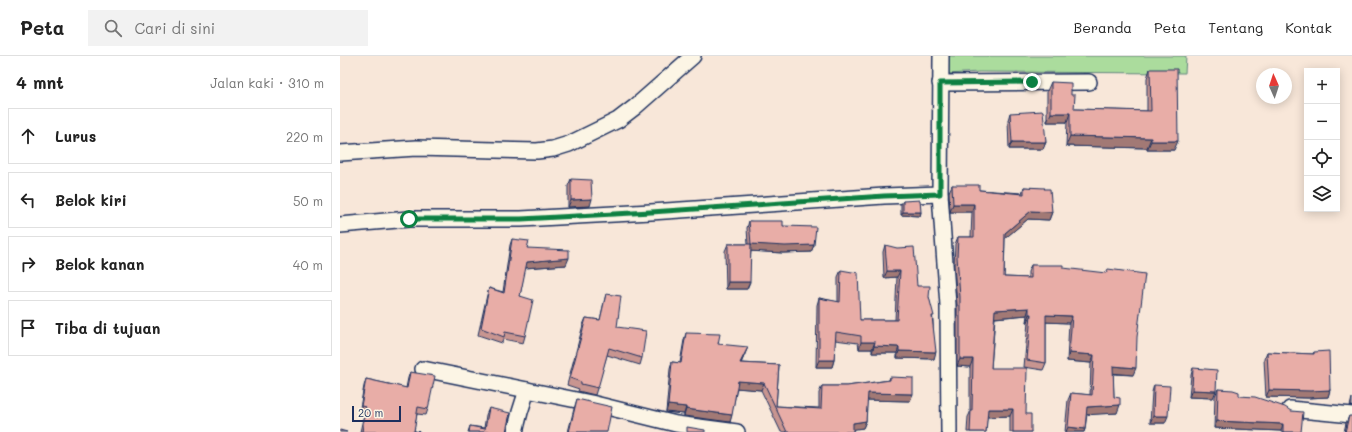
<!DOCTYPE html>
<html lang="id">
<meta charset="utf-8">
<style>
:root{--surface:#fff;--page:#f2f2f2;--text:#222;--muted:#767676;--line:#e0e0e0}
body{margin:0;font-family:Mali,sans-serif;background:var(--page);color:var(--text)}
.controls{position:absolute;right:12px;top:12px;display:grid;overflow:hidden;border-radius:0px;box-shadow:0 2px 10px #0003}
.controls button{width:36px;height:36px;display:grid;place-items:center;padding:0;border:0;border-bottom:1px solid var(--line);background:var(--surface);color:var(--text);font:20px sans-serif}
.compass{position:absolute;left:916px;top:12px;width:36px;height:36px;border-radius:50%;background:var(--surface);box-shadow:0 2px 10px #0003;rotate:357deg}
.scale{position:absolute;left:12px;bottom:10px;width:49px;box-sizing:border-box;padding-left:4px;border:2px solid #1b2f5e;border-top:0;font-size:11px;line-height:14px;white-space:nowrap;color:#1b2f5e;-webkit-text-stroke:3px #fcf5e5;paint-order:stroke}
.stop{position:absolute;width:12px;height:12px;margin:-9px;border:3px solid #0b8043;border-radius:50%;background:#fff}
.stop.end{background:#0b8043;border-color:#fff;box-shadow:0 1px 4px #0008}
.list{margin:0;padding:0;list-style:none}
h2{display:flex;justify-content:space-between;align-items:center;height:52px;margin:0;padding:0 16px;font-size:17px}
h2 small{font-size:13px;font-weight:400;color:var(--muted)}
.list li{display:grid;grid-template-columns:26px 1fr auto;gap:12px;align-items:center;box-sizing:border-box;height:56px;margin:0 8px 8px;padding:0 8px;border:1px solid var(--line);border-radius:0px}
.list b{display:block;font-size:15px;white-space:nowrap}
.list em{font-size:13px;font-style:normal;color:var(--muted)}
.icon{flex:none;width:22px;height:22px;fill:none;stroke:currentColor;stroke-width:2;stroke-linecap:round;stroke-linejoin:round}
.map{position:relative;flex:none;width:1012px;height:376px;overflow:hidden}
header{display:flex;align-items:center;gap:24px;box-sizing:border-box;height:56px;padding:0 20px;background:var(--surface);border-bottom:1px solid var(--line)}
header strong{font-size:19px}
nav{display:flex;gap:22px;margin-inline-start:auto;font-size:14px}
.search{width:280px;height:36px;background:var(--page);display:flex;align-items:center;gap:10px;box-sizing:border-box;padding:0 14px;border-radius:0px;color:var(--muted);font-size:15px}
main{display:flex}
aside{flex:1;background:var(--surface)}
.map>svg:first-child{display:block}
.green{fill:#abdc9d;stroke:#63867e}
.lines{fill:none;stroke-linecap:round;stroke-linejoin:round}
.street-casing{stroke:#1b2f5e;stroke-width:18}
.street{stroke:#fcf5e5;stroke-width:15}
.wall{fill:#c89590;stroke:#1b2f5e}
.shaded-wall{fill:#a27975;stroke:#1b2f5e}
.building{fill:#e8ada7;stroke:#1b2f5e}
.route{stroke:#0b8043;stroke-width:5}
</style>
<header>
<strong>Peta</strong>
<div class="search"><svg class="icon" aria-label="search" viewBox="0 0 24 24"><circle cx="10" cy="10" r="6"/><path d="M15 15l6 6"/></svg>Cari di sini</div>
<nav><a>Beranda</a><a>Peta</a><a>Tentang</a><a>Kontak</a></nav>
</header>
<main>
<aside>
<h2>4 mnt<small>Jalan kaki · 310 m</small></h2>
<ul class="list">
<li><svg class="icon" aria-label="ahead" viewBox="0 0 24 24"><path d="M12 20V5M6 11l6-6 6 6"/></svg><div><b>Lurus</b></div><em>220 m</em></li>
<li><svg class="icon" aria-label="left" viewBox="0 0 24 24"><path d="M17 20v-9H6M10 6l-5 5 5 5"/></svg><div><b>Belok kiri</b></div><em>50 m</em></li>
<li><svg class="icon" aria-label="right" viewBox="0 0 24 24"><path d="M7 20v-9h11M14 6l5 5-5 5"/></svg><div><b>Belok kanan</b></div><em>40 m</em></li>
<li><svg class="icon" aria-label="arrive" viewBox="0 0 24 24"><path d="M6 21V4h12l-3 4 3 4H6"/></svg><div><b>Tiba di tujuan</b></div></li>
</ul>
</aside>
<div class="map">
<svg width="1012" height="376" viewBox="0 0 1012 376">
<rect width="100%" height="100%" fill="#f8e7d9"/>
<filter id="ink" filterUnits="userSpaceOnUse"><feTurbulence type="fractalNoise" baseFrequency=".025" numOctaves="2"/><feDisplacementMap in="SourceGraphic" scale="8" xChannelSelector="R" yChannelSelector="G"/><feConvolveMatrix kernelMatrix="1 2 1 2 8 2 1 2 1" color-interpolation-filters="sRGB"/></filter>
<g filter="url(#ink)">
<path class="green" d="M607 0H846L845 17 639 16 607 18Z"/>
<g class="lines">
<defs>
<g id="street">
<path d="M601 0 600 138 608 249 609 376"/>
<path d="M600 27 749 26"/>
<path d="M0 97 76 92 197 95 213 93 229 88 278 64 295 51 353 0"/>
<path d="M0 169 69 163H181L311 156 544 140 600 138"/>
<path d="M83 313 251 347 336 368 397 376"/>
<path d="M950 353 1012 359"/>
<path d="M175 376 180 356 187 334"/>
</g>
</defs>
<use href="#street" class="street-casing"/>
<use href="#street" class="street"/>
</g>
<g class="wall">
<path d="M810 13 834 94H807V92L726 90 727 66H707V35L711 26 731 39 734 53 807 55V22Z"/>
<path d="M670 57 706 86 703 93H669L668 64Z"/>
<path d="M231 123 250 150 228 151V130Z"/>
<path d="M612 129 639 134 682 137 684 131 704 133 712 156 709 164 688 163 665 182 664 221 688 222V216L691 209 723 212 793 319 773 318 774 341 777 357 747 358 745 373 744 376H725L728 344 731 337 750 339 751 307 727 305 729 267 706 266V307L703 314 684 311 688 266H686L687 259 655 262 651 312 686 358 691 376H670V360L647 361 646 376H627L628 361 630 357V311L617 310V249L614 209 615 188 618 181H631L632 156H610L609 136Z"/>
<path d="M563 145 581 156 580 160 561 159V148Z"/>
<path d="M409 165 443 170 474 189 471 196 443 197 411 195 407 233H386L385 195 388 188H408L407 172Z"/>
<path d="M172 183 187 192 226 209 185 212 180 240 185 280 183 287 163 283 162 287 138 279 147 239 149 232 163 236 170 189Z"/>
<path d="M545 189 577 230 589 241 593 264 594 303 557 302V297H532V293H519L518 287 495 284 494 304 492 311H476L477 249 479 242 498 246V221L501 214 520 264H555L557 221 544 222 543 196Z"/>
<path d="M266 238 277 271 302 302 300 309 267 299 255 339 238 335 239 333 227 329 243 269 246 262 260 264 264 246Z"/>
<path d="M346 277 405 298 401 307 439 309 436 350 479 352V337L482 330H507L549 324 550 321 570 345 527 344 526 365 523 372 513 373V376H441L421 334 397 332 390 366 344 360V358L326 356 330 313 332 306 340 307 344 284Z"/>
<path d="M927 296 973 298 974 296 990 334 988 341 968 342 926 341 924 303Z"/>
<path d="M853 312 873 342 849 341 851 319Z"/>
<path d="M70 316 88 353 86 359 77 358 74 375 80 376H20L24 358 19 357 24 330 26 323 66 332 68 322Z"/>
<path d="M814 329 825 367H810L812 336Z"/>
<path d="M878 333 899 340 961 376H941V375L874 372 875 340Z"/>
<path d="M1012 342V350H1010Z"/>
<path d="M237 343 267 376H228L234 353Z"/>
<path d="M149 352 166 376H128L130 370 144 372 146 359Z"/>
<path d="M1009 360 1012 376H1004L1006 367Z"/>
</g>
<g class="shaded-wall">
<path d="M711 57H730L727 66H707Z"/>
<path d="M730 80 811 82 807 92 726 90Z"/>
<path d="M811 85H838L834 94H807Z"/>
<path d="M672 86H706L703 93H669Z"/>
<path d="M252 143 250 150 228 151 231 144Z"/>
<path d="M613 148H634L632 156H610Z"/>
<path d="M691 155 712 156 709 164 688 163 662 185 665 177Z"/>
<path d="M563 156H581L580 160 561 159Z"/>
<path d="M411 188 474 189 471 196 443 197 408 195Z"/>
<path d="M229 202 226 209 184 212 187 206Z"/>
<path d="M547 215H560L557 221 544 222Z"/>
<path d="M388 226H410L407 233H386Z"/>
<path d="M689 252 687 259 653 262 655 254Z"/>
<path d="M689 258H691L688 266H686Z"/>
<path d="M706 259 732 260 729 267 703 266Z"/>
<path d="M521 286H535L532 293H519Z"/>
<path d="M534 290 559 291 557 297H532Z"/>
<path d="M408 291 405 298 398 314 400 307Z"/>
<path d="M559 295 596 296 594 303 557 302Z"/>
<path d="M729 297 754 299 751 307 727 305Z"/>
<path d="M620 303H633L630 311 617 310Z"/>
<path d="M479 304H494L492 311H476Z"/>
<path d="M773 310 796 312 793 319 770 317Z"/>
<path d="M398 325 424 327 421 334 395 332Z"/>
<path d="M852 334 876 335 873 342 849 341Z"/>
<path d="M929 334H990L988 341 968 342 926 341Z"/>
<path d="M528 337 573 338 570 345 525 344Z"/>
<path d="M328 349 346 351 344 358 326 356Z"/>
<path d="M780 349 777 357 744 359 747 351Z"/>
<path d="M346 353 392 359 390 366 344 360Z"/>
<path d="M648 353H673L670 360 645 361Z"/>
<path d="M813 360H828L825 367H810Z"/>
<path d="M526 365 523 372 510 374 513 367Z"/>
<path d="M877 365 943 368 941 375 874 372Z"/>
<path d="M728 371 745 373 744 376H726Z"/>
</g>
<g class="building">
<path d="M810 13H837L838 85H811V82L730 80V57H711V26L731 27V39H735L734 53 811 55Z"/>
<path d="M703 55 706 86H672L670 57Z"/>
<path d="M231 123 251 124 252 143 231 144Z"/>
<path d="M612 129H639V134L684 138V131L705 132 704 133H710L712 156 691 155 665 177 664 221 691 222V209H723V212L766 217 768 213 805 218 797 281 796 312 773 310 774 341 780 342V349L747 351 745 373 728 371 731 337 752 339 754 299 729 297 732 260 706 259V307L687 304 691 258H689V252L655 254 651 312H687L686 358H691V376H673V353H648L646 376H630L631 354H632L633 303H620V241L617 201 618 181H634V148H613Z"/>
<path d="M580 144 581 156H563V145Z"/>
<path d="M409 165H443V170L476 171 474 189 445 190 411 188Z"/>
<path d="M172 183 189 185 187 192 229 194V202L187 206 180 240 193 244 185 280 165 276 164 281 141 272 149 232 164 237Z"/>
<path d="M388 188H411L410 226H388Z"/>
<path d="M545 189 557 192 574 191 577 230H590L589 241 594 260H592L596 296 559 295V291L534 290 535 286H521V280L496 276 494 304H479V242L500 246 501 214 518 217 520 264H557L560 215H547Z"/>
<path d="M266 238 281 240 277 271 306 275 302 302 269 292 258 332 241 328V326L230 322 246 262 260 264Z"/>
<path d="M346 277 380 278 378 288 408 291 400 307 439 309 436 350 481 353 482 330H507L550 324V321L573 322V338L528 337 526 365 513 367V376H447L424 327 398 325 392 359 346 353V351L328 349 332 306 341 307Z"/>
<path d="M989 295 990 334 971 335 929 334 927 296 974 298V296Z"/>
<path d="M853 312 877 314 876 335 852 334Z"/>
<path d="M70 316 95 320 88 353 78 351 74 375 80 376H22L26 351 21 350 26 323 67 332Z"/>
<path d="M814 329 830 330 828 360H813Z"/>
<path d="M878 333 893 334 899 336V340L915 341 945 351 951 355 963 356 961 376H943V368L877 365Z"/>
<path d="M237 343 272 351 267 376H229Z"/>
<path d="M149 352 170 357 166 376H129L130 370 145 373Z"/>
<path d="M1009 360H1012V376H1005Z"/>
<path d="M347 371 365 374V376H347Z"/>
<path d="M0 374 7 376H0Z"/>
</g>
</g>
<g class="lines" filter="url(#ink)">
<path class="route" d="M69 163H181L311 156 544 140 600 138V27L692 26"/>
</g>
</svg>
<div class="controls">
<button>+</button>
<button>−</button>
<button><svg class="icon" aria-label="locate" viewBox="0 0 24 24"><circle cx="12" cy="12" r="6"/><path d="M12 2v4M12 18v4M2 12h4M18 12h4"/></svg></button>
<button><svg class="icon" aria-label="layers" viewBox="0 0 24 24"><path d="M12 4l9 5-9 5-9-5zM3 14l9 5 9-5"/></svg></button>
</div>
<svg class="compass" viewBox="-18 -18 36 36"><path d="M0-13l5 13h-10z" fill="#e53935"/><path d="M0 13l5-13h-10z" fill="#767676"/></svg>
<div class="scale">20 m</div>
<div class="stop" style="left:69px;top:163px"></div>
<div class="stop end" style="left:692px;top:26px"></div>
</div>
</main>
